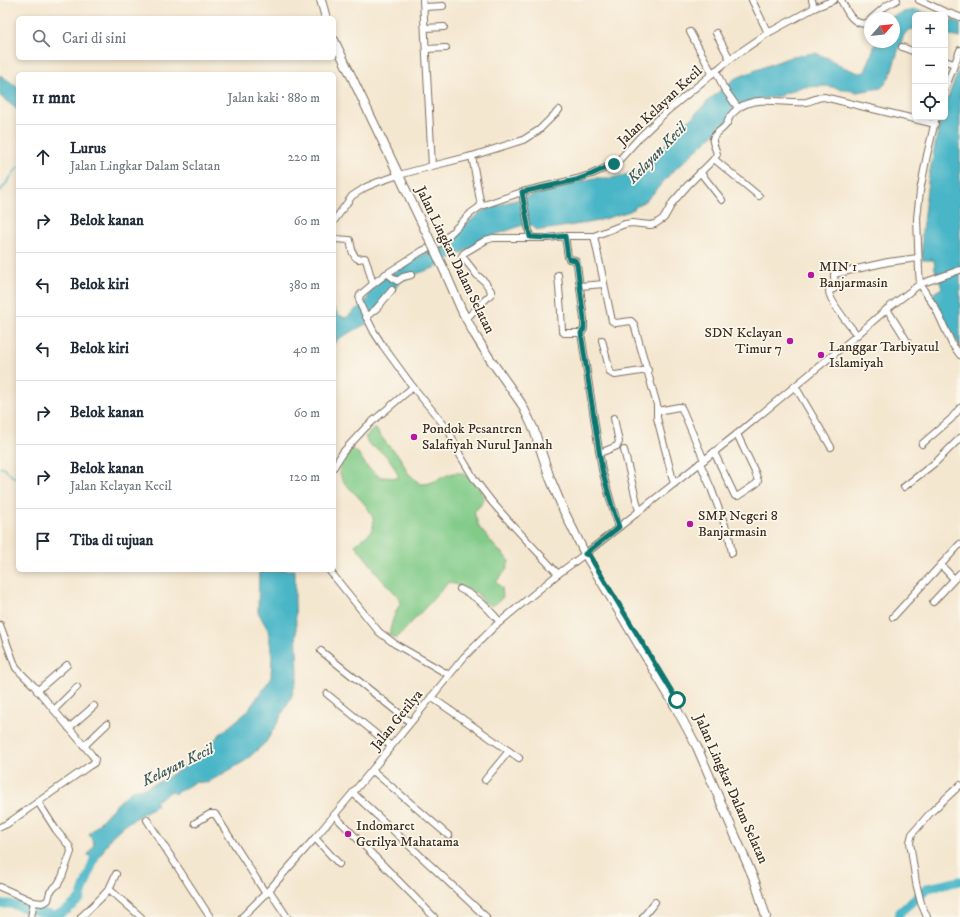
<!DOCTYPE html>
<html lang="id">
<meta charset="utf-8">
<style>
:root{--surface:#fff;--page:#f2f2f3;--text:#1f2937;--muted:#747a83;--line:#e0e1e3}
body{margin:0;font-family:"IM FELL DW Pica",serif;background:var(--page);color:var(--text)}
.controls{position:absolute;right:12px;top:12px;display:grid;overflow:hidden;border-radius:6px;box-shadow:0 2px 6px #0003}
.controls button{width:36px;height:36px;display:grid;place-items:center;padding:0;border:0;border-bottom:1px solid var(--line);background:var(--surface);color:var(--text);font:20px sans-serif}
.compass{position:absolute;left:864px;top:12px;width:36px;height:36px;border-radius:50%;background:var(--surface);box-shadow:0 2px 6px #0003;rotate:62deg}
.stop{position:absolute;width:12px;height:12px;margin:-9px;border:3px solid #0f766e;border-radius:50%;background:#fff}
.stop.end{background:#0f766e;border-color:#fff;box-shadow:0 1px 4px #0008}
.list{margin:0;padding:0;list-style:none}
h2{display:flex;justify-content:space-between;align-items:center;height:52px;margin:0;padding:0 16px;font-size:17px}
h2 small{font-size:13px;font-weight:400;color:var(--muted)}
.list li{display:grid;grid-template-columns:26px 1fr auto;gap:12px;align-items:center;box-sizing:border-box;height:64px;padding:0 16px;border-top:1px solid var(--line)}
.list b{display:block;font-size:15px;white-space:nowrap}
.list p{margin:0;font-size:13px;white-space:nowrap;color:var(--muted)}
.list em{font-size:13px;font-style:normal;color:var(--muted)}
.icon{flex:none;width:22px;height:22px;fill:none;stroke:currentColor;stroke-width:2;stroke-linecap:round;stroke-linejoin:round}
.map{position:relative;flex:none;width:960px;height:917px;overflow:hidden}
.search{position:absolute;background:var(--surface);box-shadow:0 2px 6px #0003;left:16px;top:16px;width:320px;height:44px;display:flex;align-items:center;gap:10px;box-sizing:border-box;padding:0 14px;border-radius:6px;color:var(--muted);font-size:15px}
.panel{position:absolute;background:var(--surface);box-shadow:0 2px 6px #0003;left:16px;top:72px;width:320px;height:500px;border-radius:6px}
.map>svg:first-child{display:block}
.green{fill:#81cb88;stroke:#5e7a53}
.water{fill:#4ab6c7;stroke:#427072}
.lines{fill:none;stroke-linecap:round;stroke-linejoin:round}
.stream{stroke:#4ab6c7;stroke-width:1.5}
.river{stroke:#4ab6c7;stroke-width:9}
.minor-casing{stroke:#7c6c5c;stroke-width:8}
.major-casing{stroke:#7c6c5c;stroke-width:10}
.minor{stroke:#fff;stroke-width:6}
.major{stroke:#fff;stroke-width:8}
.major-bridge-casing{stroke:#7c6c5c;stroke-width:10;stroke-linecap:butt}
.major-bridge{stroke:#fff;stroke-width:8}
.route{stroke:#0f766e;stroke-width:5}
.poi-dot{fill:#b5179e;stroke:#fbf7ec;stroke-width:1.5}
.labels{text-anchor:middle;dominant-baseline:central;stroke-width:3.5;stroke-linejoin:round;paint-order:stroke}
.street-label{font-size:14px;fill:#3b2a1e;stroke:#fbf7ec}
.poi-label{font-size:14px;fill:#3b2a1e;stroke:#fbf7ec;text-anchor:start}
.water-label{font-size:15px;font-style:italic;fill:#405b59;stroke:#fbf7ec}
</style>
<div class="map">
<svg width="960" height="917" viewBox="0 0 960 917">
<rect width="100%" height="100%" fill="#fbf7ec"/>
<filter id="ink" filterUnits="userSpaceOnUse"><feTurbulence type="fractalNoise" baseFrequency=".025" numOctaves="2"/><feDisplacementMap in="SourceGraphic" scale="8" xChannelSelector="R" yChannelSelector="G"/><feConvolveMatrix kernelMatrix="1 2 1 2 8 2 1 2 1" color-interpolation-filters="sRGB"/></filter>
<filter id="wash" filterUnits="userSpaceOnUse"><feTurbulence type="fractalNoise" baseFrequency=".012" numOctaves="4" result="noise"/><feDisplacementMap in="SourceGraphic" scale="16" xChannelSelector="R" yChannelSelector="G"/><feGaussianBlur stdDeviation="0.9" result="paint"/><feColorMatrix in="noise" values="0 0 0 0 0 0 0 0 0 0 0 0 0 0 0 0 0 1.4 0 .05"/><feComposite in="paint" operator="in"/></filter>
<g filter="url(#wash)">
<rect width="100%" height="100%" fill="#f4e7d0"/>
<path class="green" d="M375 428 386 443 399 456 408 473 420 484C423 484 427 484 430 483 445 478 455 466 470 478 478 484 481 491 484 499L480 506 474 512 479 527 497 549 503 554 509 561 507 569 496 582 502 588 503 597 497 603 490 606 483 601 477 593 449 582 396 639 389 635C391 624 395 612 401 602L396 594 384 582 377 574 373 567 355 545C359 541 369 535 371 531 383 514 350 491 342 480 341 477 340 474 339 471L350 448 358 453 367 467 380 477 399 478C394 462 384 451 369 445L365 437Z"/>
<g class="water">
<path d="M915 10 935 15H915V29L908 30 904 35 898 51 890 76 885 84 881 88 857 92 827 86 801 87 779 96 751 101 739 105 725 124 671 173 649 198 630 211 594 222 541 230 535 229 530 225H523L492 236 434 268 413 275 400 282 381 307 370 316 368 323 338 339 334 344V308L338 315 346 318 367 300 370 292 376 284 407 263 441 245 481 212 492 207 578 182 594 178H613L632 173 645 165 709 100 734 79 764 67 793 56 815 53 828 58 843 67 859 73 865 72 876 42H894V18H888L904 12Z"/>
<path d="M945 18 960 23V38L945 35Z"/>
<path d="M960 66V347L940 310 932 294 942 288 935 269 934 260H922V231L928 181 940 120 941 117H945V106Z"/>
<path d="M0 75 18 87V110L0 96Z"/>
<path d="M259 570H295V603L298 674 292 695 278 722 266 742 245 761 207 783 195 782 174 794 172 791 155 801 157 805 124 825 111 837 97 861 88 855 94 844 89 834 112 809 132 790 144 788 161 781 193 762 220 734 247 712 271 678 272 654 268 630 258 612Z"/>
</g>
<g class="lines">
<g class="stream">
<path d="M0 192 18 167"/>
<path d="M0 468 3 467 12 476 18 479"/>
<path d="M55 916V917"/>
</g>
<g class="river">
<path d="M0 904H10L55 916 67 910 80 899 98 848"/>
<path d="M898 917 900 912 928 888 960 881"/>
</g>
</g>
</g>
<g filter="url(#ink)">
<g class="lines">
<defs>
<g id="minor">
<path d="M423 0 432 166"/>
<path d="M752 0 768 33"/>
<path d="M812 0 814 8"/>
<path d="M841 0C847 11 851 23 865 24L870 20"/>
<path d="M919 0 943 11 960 17"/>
<path d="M424 7 443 6"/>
<path d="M872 18 886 6 897 0"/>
<path d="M425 28 444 27"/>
<path d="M690 32 712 73"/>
<path d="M716 33 730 59"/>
<path d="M902 47 915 52"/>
<path d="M426 49 446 48"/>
<path d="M945 61 954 64"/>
<path d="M716 70 723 87 738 108"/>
<path d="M945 89 960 50"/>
<path d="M936 117 927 155 920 191 917 218 919 271 920 284 936 309 952 344 960 355"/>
<path d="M472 156 481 206"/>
<path d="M714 159 759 196"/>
<path d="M700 172 722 200"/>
<path d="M522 192 530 237"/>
<path d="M334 221 352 196 366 187 378 182 399 175 432 166 472 156 523 140 539 130 559 110"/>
<path d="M565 236 568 257 569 259 575 260 577 264 584 319V329L581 333 602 470 612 506 619 527"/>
<path d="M594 236 612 321 616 323 631 321 634 324 657 405V418L674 484"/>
<path d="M334 239 350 240C352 247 351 255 358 259L365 258 366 260 373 284 360 295 359 299 361 306 374 332 383 346 413 387 449 431 460 455 475 480 492 502 506 518 558 574"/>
<path d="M386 274H388L397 281 403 277 411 275"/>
<path d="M558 275 561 312 562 331 564 333H581"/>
<path d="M373 284 386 274 422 251 442 242 471 213 481 206 522 192 577 179 592 174 614 164 621 158 640 137 666 112 730 59 768 33 814 8 834 0"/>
<path d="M580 286 604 284"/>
<path d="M887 309 907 341"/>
<path d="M366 317 377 308 392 290"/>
<path d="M466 319 491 294V291L485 282 477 275 462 256 464 253 486 240 493 238H548L565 236H594L625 224 632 223 650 225 655 224 664 218 673 202 688 185 714 159 717 154C716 150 714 146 713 142 711 135 721 131 725 126 728 123 728 122 729 118 731 114 736 110 740 107 760 95 784 104 806 102 812 101 818 97 824 97 861 106 897 115 935 124"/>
<path d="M857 335C850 326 828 300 829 290L834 289 836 287 834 277V274L888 262 918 258"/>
<path d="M602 340 610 372 612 374 615 375 648 370"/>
<path d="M795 386 831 447"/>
<path d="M657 411 679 407H681L682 409 704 460"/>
<path d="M922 444 951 419 960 408"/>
<path d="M624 450 639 511"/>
<path d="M714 452 735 496H738L756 484 758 481 755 472 737 434"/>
<path d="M600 453 617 446 619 442 614 418"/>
<path d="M700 463 711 488 729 536 732 553"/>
<path d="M334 467 343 452 366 427 413 387"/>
<path d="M904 487 936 462 960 438"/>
<path d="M941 565 954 579"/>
<path d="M329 570 379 632 395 644 437 668 449 675"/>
<path d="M460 589C479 598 486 606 500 622"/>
<path d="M933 602 960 573"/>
<path d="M893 617 960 544"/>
<path d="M0 625 16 668 34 686 91 754 95 759 94 763 89 766 38 802 7 824 0 827"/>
<path d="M321 651 410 722"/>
<path d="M37 691 67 665"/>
<path d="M327 694 391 746"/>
<path d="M431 697 509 751 485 780"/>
<path d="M54 710 77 687"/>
<path d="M69 728 94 706"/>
<path d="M84 746 107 724"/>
<path d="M509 751 519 758"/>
<path d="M372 770 449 836"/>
<path d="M353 793 486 917"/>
<path d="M334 815 434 917"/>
<path d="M147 820 210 917"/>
<path d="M195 823 210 814H215L266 894"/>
<path d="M315 838 339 864"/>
<path d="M0 887 34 902 42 903 47 901 48 900 50 892 58 884 62 877 71 852 70 847 56 830 38 802"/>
<path d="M109 889 141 917"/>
<path d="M269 890 287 917"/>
<path d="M31 917 34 902"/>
<path d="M81 917 101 898 109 889 116 874"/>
<path d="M242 917 269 890 315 838 372 770 464 657 495 626 558 574 585 554 737 434 857 335 887 309 920 284 960 270"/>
<path d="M643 917 655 902"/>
<path d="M927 917 921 903 916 883 910 842 912 834 931 812 960 785"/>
</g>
<g id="major">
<path d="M321 0 326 18"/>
<path d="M334 40 428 236"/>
<path d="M446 274 462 311 475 335 490 359 521 403 529 419 534 430 550 478 563 509 585 554 675 706 697 747 756 884 766 917"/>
</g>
</defs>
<use href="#minor" class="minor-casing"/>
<use href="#major" class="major-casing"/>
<use href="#minor" class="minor"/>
<use href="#major" class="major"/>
<defs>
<path id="major-bridge" d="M428 236 446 274"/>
</defs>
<use href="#major-bridge" class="major-bridge-casing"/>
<use href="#major-bridge" class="major-bridge"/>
</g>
</g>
<g class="lines" filter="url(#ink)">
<path class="route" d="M614 164 592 174 576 180 522 192 530 237 548 238 565 236 568 257 569 259 575 260 577 264 584 319V329L581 333 602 470 612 506 619 527 585 554 589 555 677 700"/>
</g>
<g class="poi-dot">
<circle cx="811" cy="275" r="4"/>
<circle cx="790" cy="341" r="4"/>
<circle cx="821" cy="355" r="4"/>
<circle cx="414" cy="437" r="4"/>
<circle cx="690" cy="524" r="4"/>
<circle cx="348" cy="834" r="4"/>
</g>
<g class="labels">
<g class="street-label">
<text transform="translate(660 106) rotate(-43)">Jalan Kelayan Kecil</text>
<text transform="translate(455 260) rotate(64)">Jalan Lingkar Dalam Selatan</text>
<text transform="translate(397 720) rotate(-51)">Jalan Gerilya</text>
<text transform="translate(731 789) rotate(66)">Jalan Lingkar Dalam Selatan</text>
</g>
<g class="poi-label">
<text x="819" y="267">MIN 1<tspan x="819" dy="16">Banjarmasin</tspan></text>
<text x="782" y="333" text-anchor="end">SDN Kelayan<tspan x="782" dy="16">Timur 7</tspan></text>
<text x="829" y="347">Langgar Tarbiyatul<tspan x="829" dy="16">Islamiyah</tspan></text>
<text x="422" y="429">Pondok Pesantren<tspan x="422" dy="16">Salafiyah Nurul Jannah</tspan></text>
<text x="698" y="516">SMP Negeri 8<tspan x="698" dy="16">Banjarmasin</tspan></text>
<text x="356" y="826">Indomaret<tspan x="356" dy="16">Gerilya Mahatama</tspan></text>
</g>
<g class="water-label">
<text transform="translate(657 153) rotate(-46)">Kelayan Kecil</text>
<text transform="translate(178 765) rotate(-26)">Kelayan Kecil</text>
</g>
</g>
</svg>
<div class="controls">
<button>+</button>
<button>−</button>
<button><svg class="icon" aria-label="locate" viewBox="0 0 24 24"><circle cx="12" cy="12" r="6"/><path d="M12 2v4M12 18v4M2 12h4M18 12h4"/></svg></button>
</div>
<svg class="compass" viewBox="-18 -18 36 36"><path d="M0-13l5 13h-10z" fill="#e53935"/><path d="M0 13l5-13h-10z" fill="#747a83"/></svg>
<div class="stop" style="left:677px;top:700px"></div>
<div class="stop end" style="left:614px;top:164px"></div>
<div class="search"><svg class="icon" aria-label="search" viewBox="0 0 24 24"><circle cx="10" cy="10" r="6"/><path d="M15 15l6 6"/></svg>Cari di sini</div>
<section class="panel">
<h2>11 mnt<small>Jalan kaki · 880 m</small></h2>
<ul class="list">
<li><svg class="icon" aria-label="ahead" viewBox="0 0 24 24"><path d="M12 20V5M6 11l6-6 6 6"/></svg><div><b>Lurus</b><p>Jalan Lingkar Dalam Selatan</p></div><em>220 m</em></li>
<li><svg class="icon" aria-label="right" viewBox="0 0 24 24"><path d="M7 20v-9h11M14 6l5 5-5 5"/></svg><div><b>Belok kanan</b></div><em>60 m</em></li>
<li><svg class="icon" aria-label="left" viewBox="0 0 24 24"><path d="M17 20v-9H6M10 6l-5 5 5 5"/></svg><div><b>Belok kiri</b></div><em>380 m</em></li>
<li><svg class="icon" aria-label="left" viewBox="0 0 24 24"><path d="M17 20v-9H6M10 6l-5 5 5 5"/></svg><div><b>Belok kiri</b></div><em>40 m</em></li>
<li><svg class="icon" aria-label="right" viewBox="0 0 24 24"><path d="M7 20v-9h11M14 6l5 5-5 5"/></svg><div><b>Belok kanan</b></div><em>60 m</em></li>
<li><svg class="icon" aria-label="right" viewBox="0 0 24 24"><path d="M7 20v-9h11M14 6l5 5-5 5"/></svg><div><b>Belok kanan</b><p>Jalan Kelayan Kecil</p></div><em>120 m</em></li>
<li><svg class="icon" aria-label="arrive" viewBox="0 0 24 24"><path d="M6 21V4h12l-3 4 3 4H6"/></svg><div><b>Tiba di tujuan</b></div></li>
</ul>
</section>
</div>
